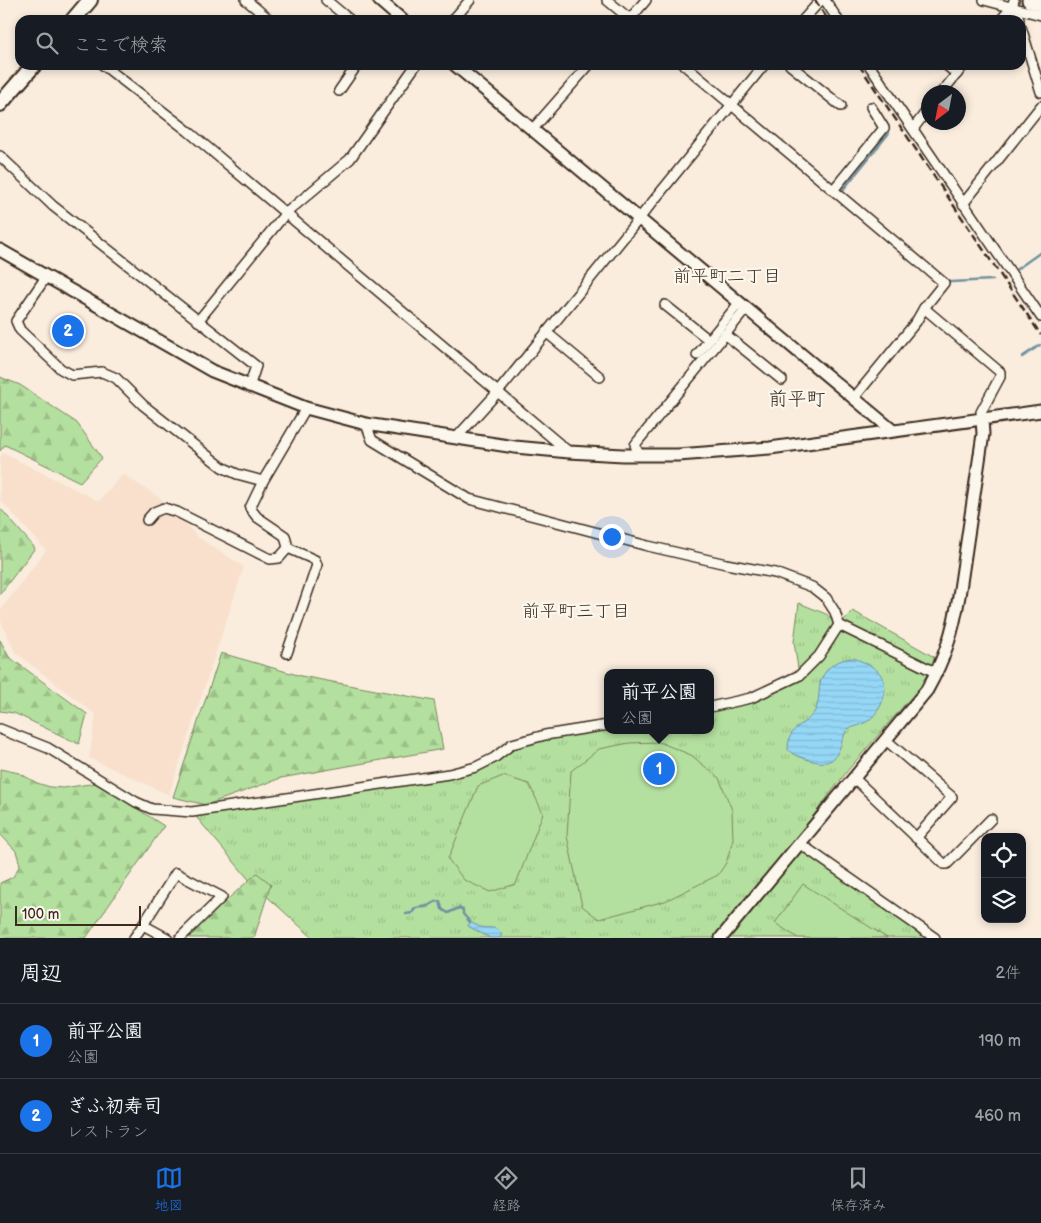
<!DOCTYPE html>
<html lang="ja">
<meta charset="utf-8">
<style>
:root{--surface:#171b24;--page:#242831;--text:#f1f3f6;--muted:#9ea1a6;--line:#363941;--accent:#1a73e8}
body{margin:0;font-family:"Balsamiq Sans","Klee One",sans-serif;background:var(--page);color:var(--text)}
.controls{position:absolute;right:15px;bottom:15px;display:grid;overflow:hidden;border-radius:10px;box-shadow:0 2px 8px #0003}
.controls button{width:45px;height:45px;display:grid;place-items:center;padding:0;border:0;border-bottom:1px solid var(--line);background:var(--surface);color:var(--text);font:25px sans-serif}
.compass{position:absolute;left:921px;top:85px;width:45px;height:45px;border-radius:50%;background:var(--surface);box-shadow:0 2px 8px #0003;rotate:212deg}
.scale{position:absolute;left:15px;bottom:12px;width:126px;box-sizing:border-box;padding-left:5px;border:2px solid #3b2a1e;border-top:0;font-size:14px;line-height:18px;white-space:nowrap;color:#3b2a1e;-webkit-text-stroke:4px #fbf7ec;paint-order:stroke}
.you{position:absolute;left:611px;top:536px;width:18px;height:18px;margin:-12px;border:4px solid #fff;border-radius:50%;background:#1a73e8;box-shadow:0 0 0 8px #1a73e833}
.badge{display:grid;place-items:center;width:32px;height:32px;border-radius:50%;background:var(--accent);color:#fff;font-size:16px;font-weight:700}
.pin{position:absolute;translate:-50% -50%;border:2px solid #fff;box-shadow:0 1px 5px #0006}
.popup{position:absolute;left:604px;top:669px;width:110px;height:65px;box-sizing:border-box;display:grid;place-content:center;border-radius:10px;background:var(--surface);filter:drop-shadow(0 1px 4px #0005);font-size:16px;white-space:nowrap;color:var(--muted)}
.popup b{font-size:19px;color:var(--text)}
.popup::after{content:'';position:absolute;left:50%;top:100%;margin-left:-10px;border:10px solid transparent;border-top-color:var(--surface)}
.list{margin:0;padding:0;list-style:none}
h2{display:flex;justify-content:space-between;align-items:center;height:65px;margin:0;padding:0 20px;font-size:21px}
h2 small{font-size:16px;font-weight:400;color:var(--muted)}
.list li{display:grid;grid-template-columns:32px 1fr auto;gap:15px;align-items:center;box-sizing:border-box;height:75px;padding:0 20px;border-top:1px solid var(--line)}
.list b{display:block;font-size:19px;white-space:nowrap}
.list p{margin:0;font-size:16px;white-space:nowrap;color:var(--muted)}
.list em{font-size:16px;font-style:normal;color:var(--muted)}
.icon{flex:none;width:28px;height:28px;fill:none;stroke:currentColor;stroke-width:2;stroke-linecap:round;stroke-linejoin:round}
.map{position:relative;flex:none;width:1041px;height:938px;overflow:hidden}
.search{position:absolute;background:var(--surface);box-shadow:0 2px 8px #0003;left:15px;right:15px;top:15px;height:55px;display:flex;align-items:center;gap:12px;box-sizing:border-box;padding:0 18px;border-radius:15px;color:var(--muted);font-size:19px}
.sheet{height:215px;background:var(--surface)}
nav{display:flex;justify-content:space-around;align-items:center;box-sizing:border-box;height:70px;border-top:1px solid var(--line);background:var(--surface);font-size:14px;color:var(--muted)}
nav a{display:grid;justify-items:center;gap:2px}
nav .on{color:var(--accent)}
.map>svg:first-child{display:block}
.built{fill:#f8e0cd}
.grass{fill:url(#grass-tufts);stroke:#78855e}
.forest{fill:url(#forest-firs);stroke:#78855e}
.pitch{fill:#b4e09f;stroke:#78855e}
.water{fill:url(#water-rules);stroke:#7192a0}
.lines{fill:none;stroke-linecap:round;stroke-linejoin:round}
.stream{stroke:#7192a0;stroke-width:2.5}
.minor-casing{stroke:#3b2a1e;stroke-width:12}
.tertiary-casing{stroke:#3b2a1e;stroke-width:15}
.primary-casing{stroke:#3b2a1e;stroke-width:18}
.trunk-casing{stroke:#3b2a1e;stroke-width:19}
.minor{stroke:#fbf7ec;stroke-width:9}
.tertiary{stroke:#fbf7ec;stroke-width:11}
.primary{stroke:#fbf7ec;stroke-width:14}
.trunk{stroke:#fbf7ec;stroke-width:15}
.rail{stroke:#3b2a1e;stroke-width:2.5;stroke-dasharray:8 4;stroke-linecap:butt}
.labels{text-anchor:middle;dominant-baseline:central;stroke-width:4.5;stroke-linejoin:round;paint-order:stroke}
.neighbourhood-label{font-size:18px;fill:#3b2a1e;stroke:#fbf7ec}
.quarter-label{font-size:19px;fill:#3b2a1e;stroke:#fbf7ec}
</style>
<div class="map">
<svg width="1041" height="938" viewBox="0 0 1041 938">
<defs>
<pattern id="grass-tufts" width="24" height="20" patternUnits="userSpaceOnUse" patternTransform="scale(1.25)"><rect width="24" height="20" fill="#b4e09f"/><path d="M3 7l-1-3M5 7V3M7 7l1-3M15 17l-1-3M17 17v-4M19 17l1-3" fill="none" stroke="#9cc088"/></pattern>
<pattern id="forest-firs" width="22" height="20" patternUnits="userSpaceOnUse" patternTransform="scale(1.25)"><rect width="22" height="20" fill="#b4e09f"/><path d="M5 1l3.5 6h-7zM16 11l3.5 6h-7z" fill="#9cc088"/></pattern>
<pattern id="water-rules" width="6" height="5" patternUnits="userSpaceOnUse" patternTransform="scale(1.25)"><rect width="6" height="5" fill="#95d7f7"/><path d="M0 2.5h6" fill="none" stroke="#81b9d3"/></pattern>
</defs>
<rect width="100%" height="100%" fill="#faedde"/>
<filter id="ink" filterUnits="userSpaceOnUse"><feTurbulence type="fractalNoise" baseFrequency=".02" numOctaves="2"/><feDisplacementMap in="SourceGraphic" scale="10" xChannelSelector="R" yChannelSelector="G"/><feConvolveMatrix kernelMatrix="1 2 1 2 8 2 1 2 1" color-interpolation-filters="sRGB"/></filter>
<g filter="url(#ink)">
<path class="built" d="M3 453 99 501 123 474 160 498 199 538 244 567 169 795 89 758 96 715 15 652 0 620V611L46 550 0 500V457Z"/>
<path class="grass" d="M799 603 826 614 839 625 853 611 936 658 920 687 848 770 792 844 933 938H313L251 882 192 812 476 767 512 744 608 725V730H710V707L751 698 799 675 794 642Z"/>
<g class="forest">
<path d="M0 377 20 385 77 423 102 458 80 482 5 445 0 451Z"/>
<path d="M0 508 35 548 0 594Z"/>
<path d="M0 640 9 657 87 714 79 744 14 713 0 711Z"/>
<path d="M221 653 301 676 434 701 443 749 281 778 206 805 173 797Z"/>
<path d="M0 769 19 773 37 783 50 787 63 788 97 783 164 826 86 938H0V883L13 877 20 865 16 851 0 834Z"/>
<path d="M257 873 271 884 254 938H189L190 933Z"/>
</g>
<g class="pitch">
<path d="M659 742 691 755 719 778 732 810 733 840 726 863 718 875 665 901 599 919 582 906 567 836 571 771 599 749 629 743Z"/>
<path d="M503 776 529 784 543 813 516 884 490 892 464 880 448 859 478 786Z"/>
<path d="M803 884 887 938H798L775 923Z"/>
</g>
<g class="water">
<path d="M854 658C863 662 875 666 881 675 890 689 882 710 869 720 863 725 854 727 847 729 837 751 839 769 809 760 801 757 795 756 788 750 788 724 804 728 815 711 820 701 818 690 821 680 827 665 839 659 854 658Z"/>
<path d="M470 922C473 923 475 925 478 926 487 930 497 924 502 935L499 938H490L468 926Z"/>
</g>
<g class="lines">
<g class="stream">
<path d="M842 191 889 133"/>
<path d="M1017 269 1041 252"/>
<path d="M951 282 993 280"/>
<path d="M1022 357 1040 345"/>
<path d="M406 914 412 913C417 904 420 909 428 906 433 904 433 901 440 901L442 909 448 913 459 908 463 910V914L470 922"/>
</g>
<defs>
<g id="minor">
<path d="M246 0 270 20"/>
<path d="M326 0 350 20"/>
<path d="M607 0 631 20"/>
<path d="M825 0 838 20"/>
<path d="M984 0 1041 15"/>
<path d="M1017 9V13L1019 20"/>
<path d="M453 20 470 0"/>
<path d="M629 20 646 0"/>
<path d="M803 20 821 0"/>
<path d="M1001 20 1012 7 1014 0"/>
<path d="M1021 27 1041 92"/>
<path d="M103 65 188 131 569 452"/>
<path d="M684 65 944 283 924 308 916 322 854 398"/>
<path d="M790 65 841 106"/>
<path d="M869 65 1041 317"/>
<path d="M946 65 957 74"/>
<path d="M339 91 357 65"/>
<path d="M942 92 964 65"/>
<path d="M913 129 928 109"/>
<path d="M532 130 589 65"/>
<path d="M0 156 53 206 256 366 249 387"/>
<path d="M834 189 884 128 871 107"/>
<path d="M963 204 1041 106"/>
<path d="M46 277 16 321 20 330 61 369 72 375 102 372 116 378 143 405 222 467 237 474 263 481"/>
<path d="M665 305 709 340"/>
<path d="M924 308 1000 372V377L981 412 982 419"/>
<path d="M198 321 285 214 350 159 416 65"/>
<path d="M546 332 600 377"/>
<path d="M725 334 782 380"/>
<path d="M697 355 739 303"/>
<path d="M366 424 372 440 469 499 648 546 726 564 775 573 812 587 826 598 835 612 839 625 937 673"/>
<path d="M456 438 498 392 764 65"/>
<path d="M639 455 635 445 638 441 746 309"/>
<path d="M147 520 154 512 164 508 177 512 264 556 270 559 279 558 288 548 285 536 257 517 250 508 263 481 306 408"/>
<path d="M287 653 317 565 315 560 288 548"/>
<path d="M710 707 751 698 800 675 819 656 839 625"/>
<path d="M0 729 48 748 136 802 152 809 192 812 449 774 476 767 494 758 512 744 545 735 608 725"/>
<path d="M886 740 952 797 916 838"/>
<path d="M854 778 944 864H947L991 819"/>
<path d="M799 843 935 938"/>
<path d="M134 938 143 925"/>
<path d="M167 938 143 925 176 873 222 897 180 938"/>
</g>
<g id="tertiary">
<path d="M379 0 402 20"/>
<path d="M455 65 892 430"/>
<path d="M0 250 212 371 306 408 366 424 515 447 569 452 623 455H678L770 448 1041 411"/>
<path d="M721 938 927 690C945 658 953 632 959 596L983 434 982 419"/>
</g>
<g id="primary">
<path d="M73 20 90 0"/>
<path d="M0 104 34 65"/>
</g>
<path id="trunk" d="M1030 0 1041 3"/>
</defs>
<use href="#minor" class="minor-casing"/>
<use href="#tertiary" class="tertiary-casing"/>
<use href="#primary" class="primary-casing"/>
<use href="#trunk" class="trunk-casing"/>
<use href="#minor" class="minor"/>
<use href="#tertiary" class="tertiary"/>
<use href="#primary" class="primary"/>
<use href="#trunk" class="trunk"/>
<g class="rail">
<path d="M815 0 828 20"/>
<path d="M859 65 1041 335"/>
</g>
</g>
</g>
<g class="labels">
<g class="neighbourhood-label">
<text x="727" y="276">前平町二丁目</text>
<text x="576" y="611">前平町三丁目</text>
</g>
<g class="quarter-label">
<text x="797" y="399">前平町</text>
</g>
</g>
</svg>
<div class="controls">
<button><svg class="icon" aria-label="locate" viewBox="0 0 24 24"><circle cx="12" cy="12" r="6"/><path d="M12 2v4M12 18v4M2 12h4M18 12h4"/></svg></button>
<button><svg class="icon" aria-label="layers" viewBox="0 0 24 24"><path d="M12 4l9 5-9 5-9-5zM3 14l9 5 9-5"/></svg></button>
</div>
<svg class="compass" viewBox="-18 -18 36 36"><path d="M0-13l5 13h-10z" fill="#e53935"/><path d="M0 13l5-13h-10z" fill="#9ea1a6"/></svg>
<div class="scale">100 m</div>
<div class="you"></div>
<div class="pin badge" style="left:659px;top:769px">1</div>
<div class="popup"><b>前平公園</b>公園</div>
<div class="pin badge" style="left:68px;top:331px">2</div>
<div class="search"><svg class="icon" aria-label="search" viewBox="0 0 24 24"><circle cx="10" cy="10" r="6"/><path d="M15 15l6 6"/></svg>ここで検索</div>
</div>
<section class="sheet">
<h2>周辺<small>2件</small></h2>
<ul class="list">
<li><span class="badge">1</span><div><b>前平公園</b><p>公園</p></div><em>190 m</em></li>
<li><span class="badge">2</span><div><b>ぎふ初寿司</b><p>レストラン</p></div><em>460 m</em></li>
</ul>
</section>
<nav>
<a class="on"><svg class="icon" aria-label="map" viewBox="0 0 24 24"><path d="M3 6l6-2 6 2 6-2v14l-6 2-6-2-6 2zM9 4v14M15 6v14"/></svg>地図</a>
<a><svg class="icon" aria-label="directions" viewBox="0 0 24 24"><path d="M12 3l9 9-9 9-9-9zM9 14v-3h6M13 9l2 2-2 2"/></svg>経路</a>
<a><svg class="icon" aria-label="saved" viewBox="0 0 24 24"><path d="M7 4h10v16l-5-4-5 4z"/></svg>保存済み</a>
</nav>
